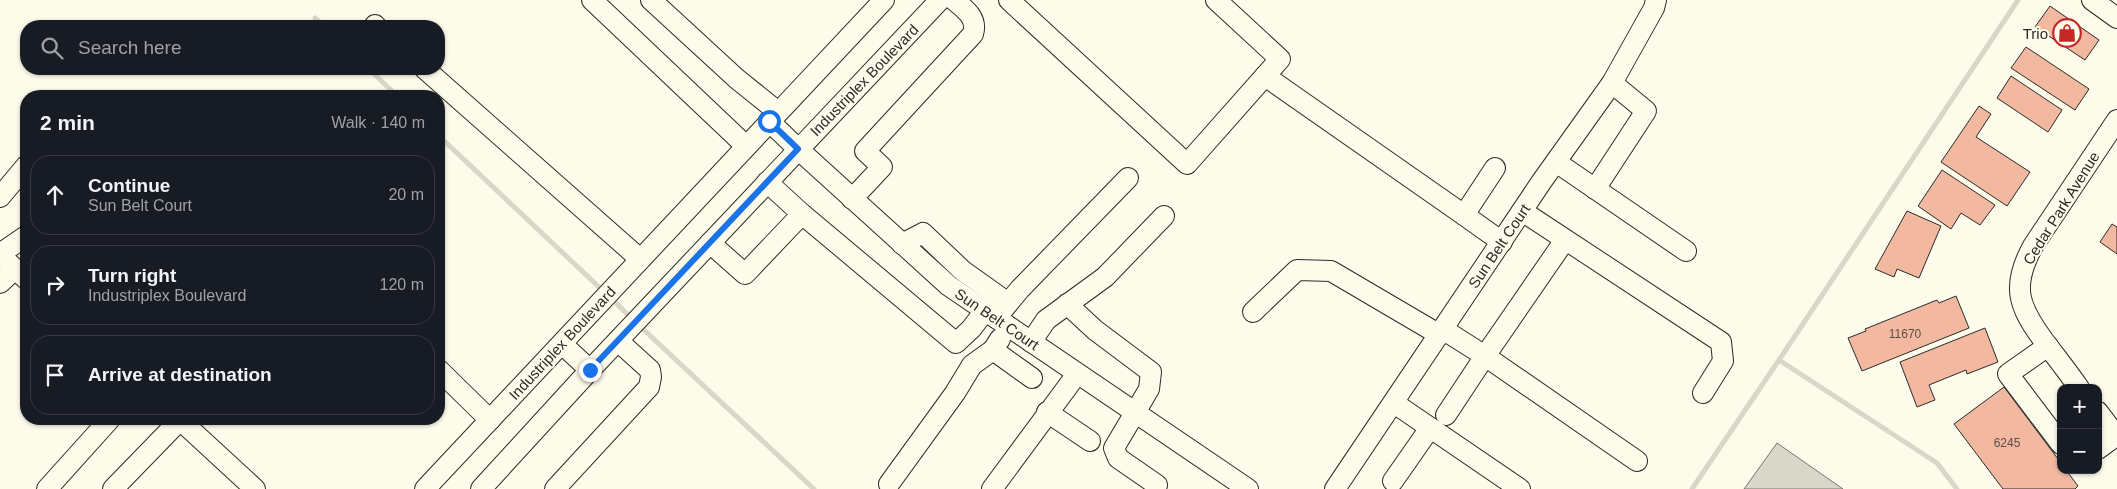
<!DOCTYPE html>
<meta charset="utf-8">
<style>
:root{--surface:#171b24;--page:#20242c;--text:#f1f3f6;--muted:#9ea1a6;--line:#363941}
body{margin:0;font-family:Arial,sans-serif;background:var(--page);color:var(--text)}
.controls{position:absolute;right:15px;bottom:15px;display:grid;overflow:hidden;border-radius:10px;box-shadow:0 1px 4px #0004}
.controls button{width:45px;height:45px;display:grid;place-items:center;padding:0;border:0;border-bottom:1px solid var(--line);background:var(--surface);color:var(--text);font:25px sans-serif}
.stop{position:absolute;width:15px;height:15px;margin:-11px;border:4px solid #1a73e8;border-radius:50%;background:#fff}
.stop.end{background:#1a73e8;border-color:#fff;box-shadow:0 1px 5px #0008}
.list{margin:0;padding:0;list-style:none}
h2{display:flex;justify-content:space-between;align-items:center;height:65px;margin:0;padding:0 20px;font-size:21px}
h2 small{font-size:16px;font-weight:400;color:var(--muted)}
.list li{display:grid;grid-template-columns:32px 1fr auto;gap:15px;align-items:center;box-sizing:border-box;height:80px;margin:0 10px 10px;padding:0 10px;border:1px solid var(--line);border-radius:20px}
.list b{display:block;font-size:19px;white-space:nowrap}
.list p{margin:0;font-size:16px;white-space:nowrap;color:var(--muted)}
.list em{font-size:16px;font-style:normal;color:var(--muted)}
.icon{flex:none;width:28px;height:28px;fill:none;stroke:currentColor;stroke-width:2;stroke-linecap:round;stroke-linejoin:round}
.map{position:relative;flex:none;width:2117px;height:489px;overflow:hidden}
.search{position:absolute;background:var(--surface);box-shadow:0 1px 4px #0004;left:20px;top:20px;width:425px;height:55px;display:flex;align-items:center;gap:12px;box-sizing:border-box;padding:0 18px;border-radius:20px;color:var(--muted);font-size:19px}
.panel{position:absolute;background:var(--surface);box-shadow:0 1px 4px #0004;left:20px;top:90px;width:425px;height:335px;border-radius:20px}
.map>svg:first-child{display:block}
.water{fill:#d8d7c9;stroke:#74746e}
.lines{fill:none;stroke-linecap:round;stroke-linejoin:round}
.stream{stroke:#d8d7c9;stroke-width:5}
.building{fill:#f2b8a0;stroke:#2b2b2b}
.minor-casing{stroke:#2b2b2b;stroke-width:22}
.minor{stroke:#fdfbea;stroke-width:20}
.route{stroke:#1a73e8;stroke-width:6}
.labels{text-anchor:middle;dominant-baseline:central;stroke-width:4;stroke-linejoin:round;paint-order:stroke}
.number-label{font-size:12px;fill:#5d4e48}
.poi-label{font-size:15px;fill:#2b2b2b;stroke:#fdfbea;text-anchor:end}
.street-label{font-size:15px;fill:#2b2b2b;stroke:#fdfbea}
</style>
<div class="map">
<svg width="2117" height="489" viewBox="0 0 2117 489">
<rect width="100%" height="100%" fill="#fdfbea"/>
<path class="water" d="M1777 443 1843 489H1744Z"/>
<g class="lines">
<g class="stream">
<path d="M315 18 324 26"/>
<path d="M369 69 397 96"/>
<path d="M439 136 600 288"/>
<path d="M615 302 628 315"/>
<path d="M643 329 814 489"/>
<path d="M1692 489 1779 360"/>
<path d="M1957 489 1937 463 1779 360 2018 0"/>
</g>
</g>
<g class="building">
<path d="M2050 6 2099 40 2085 60 2035 27Z"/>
<path d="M2026 47 2089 89 2075 110 2011 68Z"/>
<path d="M2011 76 2062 110 2048 132 1997 98Z"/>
<path d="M1979 106 1991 114 1976 137 2030 172 2007 206 1941 162Z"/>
<path d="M1942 170 1995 205 1980 225 1961 213 1951 229 1918 206Z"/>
<path d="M1907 211 1941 226 1919 278 1897 269 1894 277 1875 269Z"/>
<path d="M2112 224 2117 227V254L2100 242Z"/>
<path d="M1956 296 1969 328 1862 371 1848 338 1866 331 1865 329 1937 300 1939 303Z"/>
<path d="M1985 328 1998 362 1967 374 1966 370 1929 385 1935 400 1917 407 1900 362Z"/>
<path d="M2004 387 2061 463V470H2066L2078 486 2075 489H2003L1954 424Z"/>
</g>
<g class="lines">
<defs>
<g id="minor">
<path d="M592 0 746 146"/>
<path d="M651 0 737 79 778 112"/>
<path d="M1009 0 1187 164 1280 59 1216 0"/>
<path d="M2092 0 2117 18"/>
<path d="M375 25 376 26"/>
<path d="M425 69 640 259"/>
<path d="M1265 76 1464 215"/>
<path d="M769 121 798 149 949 286 1248 489"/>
<path d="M1556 162 1686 251"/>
<path d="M1495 168 1464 215 1502 242"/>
<path d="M1595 189 1646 111 1612 83"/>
<path d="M0 197 26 166"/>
<path d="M852 199 882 167 865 151 973 34C978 18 965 9 954 0"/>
<path d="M1522 211 1721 342 1723 361 1703 393"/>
<path d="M802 214 956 343 971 329 985 311"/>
<path d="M1565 240 1485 356 1637 461"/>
<path d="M710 243 745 274 802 214 767 182"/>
<path d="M902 244 923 233 963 271 1008 303"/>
<path d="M0 254 26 236"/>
<path d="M0 255 26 279"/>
<path d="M0 283 15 269"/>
<path d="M1067 304 1095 330 1151 372 1149 389 1114 448 1118 458 1157 485"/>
<path d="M1253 312 1297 270 1331 271 1440 335"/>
<path d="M996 318 1020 289 1128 178"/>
<path d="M1444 330 1485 356 1446 415"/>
<path d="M1000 339 993 350 1032 378"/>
<path d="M1031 342 1046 320 1105 277 1164 216"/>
<path d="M562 344 590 370"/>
<path d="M2048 346 2008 374 2061 444"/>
<path d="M439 370 490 420"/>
<path d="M2079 388C2068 372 2056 357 2044 341 2018 306 2011 286 2033 246L2117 120"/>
<path d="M1394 403 1520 489"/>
<path d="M1047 412 1090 441"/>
<path d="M2098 412 2117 437"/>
<path d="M179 419 255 489"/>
<path d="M2098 449 2116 436"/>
<path d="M1393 481 1430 428"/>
<path d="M889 484 955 393 972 365 993 350"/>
<path d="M47 489 110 419"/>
<path d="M113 489 180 420"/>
<path d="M425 489 884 0"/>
<path d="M481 489 590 370 940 0"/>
<path d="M555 489 649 387 651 377 650 370 618 341"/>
<path d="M992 489 1077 374"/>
<path d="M1335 489 1542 181 1612 83 1654 8 1656 0"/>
</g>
</defs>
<use href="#minor" class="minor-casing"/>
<use href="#minor" class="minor"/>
</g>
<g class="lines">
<path class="route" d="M590 370 798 149 769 121"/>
</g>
<defs>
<symbol id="shop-ring" viewBox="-11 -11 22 22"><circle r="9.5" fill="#fdfbea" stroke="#c62828" stroke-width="1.5"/><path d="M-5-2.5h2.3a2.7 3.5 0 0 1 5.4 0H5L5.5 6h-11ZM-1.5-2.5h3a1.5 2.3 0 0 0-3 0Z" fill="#c62828"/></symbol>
</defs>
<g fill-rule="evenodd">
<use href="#shop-ring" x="2051" y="17" width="32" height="32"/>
</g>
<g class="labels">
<g class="number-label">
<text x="1905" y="334">11670</text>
<text x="2007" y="443">6245</text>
</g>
<g class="poi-label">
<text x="2048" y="33">Trio</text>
</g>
<g class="street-label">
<text transform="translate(864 80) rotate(-46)">Industriplex Boulevard</text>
<text transform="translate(2061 208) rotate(-58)">Cedar Park Avenue</text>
<text transform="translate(1499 246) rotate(-56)">Sun Belt Court</text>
<text transform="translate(997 319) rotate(34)">Sun Belt Court</text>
<text transform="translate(562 343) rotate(-47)">Industriplex Boulevard</text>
</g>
</g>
</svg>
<div class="controls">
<button>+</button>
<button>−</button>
</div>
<div class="stop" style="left:769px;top:121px"></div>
<div class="stop end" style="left:590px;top:370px"></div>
<div class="search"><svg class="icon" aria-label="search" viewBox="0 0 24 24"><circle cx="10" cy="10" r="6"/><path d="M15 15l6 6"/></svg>Search here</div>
<section class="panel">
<h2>2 min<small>Walk · 140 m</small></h2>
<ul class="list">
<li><svg class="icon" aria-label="ahead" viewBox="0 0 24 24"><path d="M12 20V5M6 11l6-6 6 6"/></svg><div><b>Continue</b><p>Sun Belt Court</p></div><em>20 m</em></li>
<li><svg class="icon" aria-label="right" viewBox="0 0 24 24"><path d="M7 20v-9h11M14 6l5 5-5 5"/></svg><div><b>Turn right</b><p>Industriplex Boulevard</p></div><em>120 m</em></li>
<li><svg class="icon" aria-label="arrive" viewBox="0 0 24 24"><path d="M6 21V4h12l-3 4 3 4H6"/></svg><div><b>Arrive at destination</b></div></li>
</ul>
</section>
</div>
